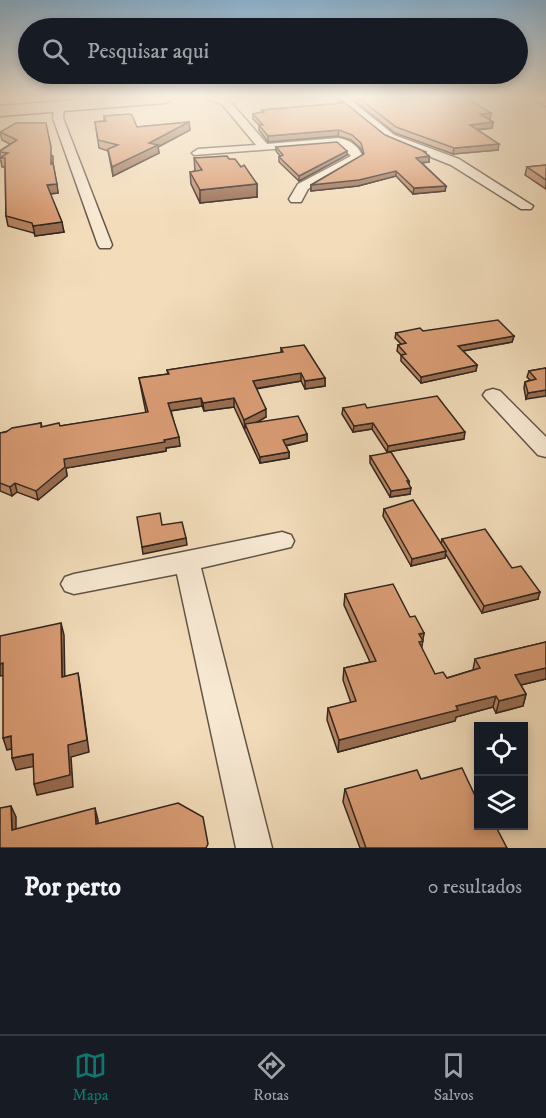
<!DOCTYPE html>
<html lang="pt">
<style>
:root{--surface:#171b24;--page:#20242c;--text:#f1f3f6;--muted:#9ea1a6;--line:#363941;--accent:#0f766e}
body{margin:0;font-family:"IM FELL DW Pica",serif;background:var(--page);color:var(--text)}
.controls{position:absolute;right:18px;bottom:18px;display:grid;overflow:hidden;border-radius:0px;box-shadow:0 3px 9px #0003}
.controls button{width:54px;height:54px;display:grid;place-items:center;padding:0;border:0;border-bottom:2px solid var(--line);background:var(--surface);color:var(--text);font:30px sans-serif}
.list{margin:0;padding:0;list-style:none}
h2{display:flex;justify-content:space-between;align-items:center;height:78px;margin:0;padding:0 24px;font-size:26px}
h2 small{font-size:20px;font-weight:400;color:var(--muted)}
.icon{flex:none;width:33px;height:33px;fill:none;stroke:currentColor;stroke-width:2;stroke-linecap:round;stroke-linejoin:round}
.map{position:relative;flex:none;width:546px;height:848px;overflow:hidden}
.search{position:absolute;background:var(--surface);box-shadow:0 3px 9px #0003;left:18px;right:18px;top:18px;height:66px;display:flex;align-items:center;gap:15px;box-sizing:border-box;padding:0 21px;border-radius:33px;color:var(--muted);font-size:22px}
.sheet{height:186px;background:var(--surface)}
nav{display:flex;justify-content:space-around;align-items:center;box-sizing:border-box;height:84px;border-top:2px solid var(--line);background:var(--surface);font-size:16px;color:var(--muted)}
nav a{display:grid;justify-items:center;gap:3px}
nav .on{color:var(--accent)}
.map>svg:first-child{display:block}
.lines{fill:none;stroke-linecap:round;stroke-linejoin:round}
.minor-casing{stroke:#625446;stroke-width:3}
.primary-casing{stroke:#32261f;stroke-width:3}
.minor{fill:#f7e8d2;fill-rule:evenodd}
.primary{fill:#f2dcba;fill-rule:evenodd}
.wall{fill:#bb8664;stroke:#32261f;stroke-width:1.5}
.shaded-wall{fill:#986d51;stroke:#32261f;stroke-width:1.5}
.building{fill:#d99c74;stroke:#32261f;stroke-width:1.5}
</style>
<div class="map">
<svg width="546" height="848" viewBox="0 0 546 848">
<rect width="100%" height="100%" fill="#f2dcba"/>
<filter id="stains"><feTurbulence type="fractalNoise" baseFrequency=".00333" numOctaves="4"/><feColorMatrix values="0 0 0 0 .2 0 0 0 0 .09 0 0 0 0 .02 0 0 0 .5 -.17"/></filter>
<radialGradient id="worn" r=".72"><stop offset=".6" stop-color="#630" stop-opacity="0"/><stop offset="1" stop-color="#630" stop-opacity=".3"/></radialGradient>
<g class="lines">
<defs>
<g id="minor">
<path d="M202 98 228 99 267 144 338 138C349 139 360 147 363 158L308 189 301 202H291L289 199 298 184 351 156 338 144 194 155 192 153 198 149 256 145 221 103Z"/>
<path d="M336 98H348L394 135 459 159 533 206 531 209H521L451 165 386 139Z"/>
<path d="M532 98 546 99V106Z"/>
<path d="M55 104 64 106 63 118 112 245 110 248H100L98 245 53 118Z"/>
<path d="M493 389 500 391 546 437V457L538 455 486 399 483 395 486 391Z"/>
<path d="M282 532 291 535 294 541 291 547 201 568 272 848H236L177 574 74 594 65 591 61 584 65 577 74 574Z"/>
</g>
<path id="primary" d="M100 98H173L165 103 0 116V106Z"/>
</defs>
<use href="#minor" class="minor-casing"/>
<use href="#primary" class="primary-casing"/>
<use href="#minor" class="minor"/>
<use href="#primary" class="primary"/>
</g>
<g class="wall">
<path d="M357 98H371L491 113 490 119H488L493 122 492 128 478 130 498 150 453 154 395 133 357 103Z"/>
<path d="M340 99 385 135 426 154 429 156V162L422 163 446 186 445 191 413 194 396 176 358 186 311 191V185L363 155 361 149 351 140 338 136 268 142 259 130V125L253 119V114L262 112V110L340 103Z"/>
<path d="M104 116 137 127 189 122 190 130 158 147 159 153 113 176 108 151 99 148 95 122 104 121Z"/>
<path d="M0 132 53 156V163L58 193 50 194 64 232 35 236 34 233 8 226 6 216 5 167H2L1 161H0V151L10 144 2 140Z"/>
<path d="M276 147 347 155 299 181 279 162V157L280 156 276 151Z"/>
<path d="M194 158 229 159 241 167 257 184V197L200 203 191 184 190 172 195 171Z"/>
<path d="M546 165V189L525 175 527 167Z"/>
<path d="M423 331 514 336 512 342 463 351 477 365 476 371 421 383 401 361V355L397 351 398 345 401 344 395 338 396 333Z"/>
<path d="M281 348 325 378V386L305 389 301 381 256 389 266 417 257 422 307 434V441L286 446 289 452V458L260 463 234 407 204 411 202 406 171 411 180 446 166 448V451L66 468 67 476 38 500 17 492 12 496 0 491V433L41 423 42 427 60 426 146 413 139 378 168 374 167 370 281 353Z"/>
<path d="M546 368 526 399 524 388 525 382 530 380 527 377 529 371Z"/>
<path d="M343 408H367L464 439 387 452 372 429 353 432 342 414Z"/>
<path d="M370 456 409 481 410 494 390 497 370 463Z"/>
<path d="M384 509 441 544 442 539 512 568 538 599 482 613 445 553V558L411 566 383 516Z"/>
<path d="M345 594 410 617 424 633 421 648 435 674 447 678 473 670 475 659 546 642V679L521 685 526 694 523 706 496 713 493 707 456 717 455 721 338 752 327 720 328 708 351 703 343 680 344 668 370 662 344 605Z"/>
<path d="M421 779 478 825 507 848H360L343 802 345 789Z"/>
</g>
<g class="shaded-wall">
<path d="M491 113 490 119 480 120V114Z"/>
<path d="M189 122 190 130 158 147 159 153 113 176 112 167 149 143Z"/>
<path d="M493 122 492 128 469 130 470 125Z"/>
<path d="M339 130 338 136 268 142V136Z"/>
<path d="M499 144 498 150 453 154 454 148Z"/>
<path d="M347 151V155L299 181V176Z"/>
<path d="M424 152H426V157L429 156V162L416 163V158Z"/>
<path d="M396 171V176L358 186 311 191V185Z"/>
<path d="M57 184 58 193 48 194 47 185Z"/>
<path d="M257 184V197L200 203V190Z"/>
<path d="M446 186 445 191 413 194 414 188Z"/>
<path d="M62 222 64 232 35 236 33 226Z"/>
<path d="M514 336 512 342 457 352 458 346Z"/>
<path d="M477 365 476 371 421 383V377Z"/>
<path d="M301 373V381L253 389V381Z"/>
<path d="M325 378V386L305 389V381Z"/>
<path d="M546 390V396L526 399 528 393Z"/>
<path d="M201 398 202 406 169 411 168 403Z"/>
<path d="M234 398V407L204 411 203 403Z"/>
<path d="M266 409V417L247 428 245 424V429L244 420Z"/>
<path d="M373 423 372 429 353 432 354 426Z"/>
<path d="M465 432 464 439 387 452 388 446Z"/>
<path d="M307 434V441L283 446V440Z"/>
<path d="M179 437 180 446 166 448V451L66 468 67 476 38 500 36 491 64 459Z"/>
<path d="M289 452V458L260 463V457Z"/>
<path d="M15 483 17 492 12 496 10 487Z"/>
<path d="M411 488 410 494 390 497 391 491Z"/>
<path d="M186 538 187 545 143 554 142 547Z"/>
<path d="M446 551 445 558 411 566 412 559Z"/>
<path d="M540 592 538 599 482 613 484 606Z"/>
<path d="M61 623 64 635 65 688 62 677Z"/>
<path d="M424 633 421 653 417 654 419 634Z"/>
<path d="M3 663 7 675 0 676V664Z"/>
<path d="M546 668V679L512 687 515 675Z"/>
<path d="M78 673 80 685 89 752 71 757 73 787 37 795 34 784 68 745Z"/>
<path d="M526 694 523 706 496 713 499 701Z"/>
<path d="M496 696 493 707 456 717 455 721 338 752 339 740 456 706Z"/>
<path d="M11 736 15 748 7 750 3 738Z"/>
<path d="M33 754 36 766 16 770 12 758Z"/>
<path d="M11 806 16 817V841L12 830Z"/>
<path d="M95 808 98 820 99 835 96 824Z"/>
</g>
<g class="building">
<path d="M359 98H467L491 113 480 114 493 122 470 125 499 144 454 148 396 127Z"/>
<path d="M340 99 385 135 426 152H424L429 156 416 158 446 186 414 188 396 171 359 180 311 185 364 154 361 143 352 135 339 130 268 136 259 125H263L253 114 264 112 262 110 343 103Z"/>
<path d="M128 114 132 115 137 127 189 122 149 143 158 145 112 167 108 149 118 145 98 140 95 122 106 121 104 116Z"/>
<path d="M16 123H46L51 147V164L53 163 57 184 47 185 62 222 33 226 32 223 6 216 5 158H0L8 153 0 152V151L17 140 0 132Z"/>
<path d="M337 142 347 151 299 176 279 157 283 155 276 147Z"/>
<path d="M227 156 229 159H235L241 167 244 165 257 184 200 190 190 172 202 170 194 158Z"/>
<path d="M546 165V180L527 167Z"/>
<path d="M498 320 514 336 458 346 477 365 421 377 401 355 406 354 398 345 406 343 396 333 420 328 423 331Z"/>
<path d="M304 345 325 378 305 381 301 373 253 381 266 409 244 420 234 398 203 403 201 398 168 403 179 437 164 440 165 442 64 459 65 467 36 491 15 483 10 487 0 483V433L6 432 12 428 41 423V427L59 423 60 426 148 412 139 378 169 374 167 370 283 352 281 348Z"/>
<path d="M546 368V390L528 393 525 382 536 379 529 371Z"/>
<path d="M437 396 465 432 388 446 373 423 354 426 343 408 365 404 367 408Z"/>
<path d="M298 416 307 434 283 440 289 452 260 457 245 424Z"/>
<path d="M391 452 409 481H407L411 488 391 491 370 456Z"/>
<path d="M413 500 446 551 412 559 384 509Z"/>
<path d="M160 513 162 525 182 522 186 538 142 547 137 517Z"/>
<path d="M485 529 512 568 521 566 540 592 484 606 442 539Z"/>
<path d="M393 584 410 617 415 616 424 633 419 634 423 641 419 642 435 674 443 672 447 678 480 668 475 659 546 642V668L515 675 526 694 499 701 496 696 456 706 458 710 339 740 328 708 356 701 344 668 376 661 345 594Z"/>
<path d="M61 623 62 677 78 673 87 740 68 745 70 775 34 784 33 754 12 758 11 736 3 738V663L0 664V636Z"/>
<path d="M462 768 478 802V825H495L507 848H366L345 789 417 770 421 779Z"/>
<path d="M178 803 203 817 208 844 206 848H0V808L11 806 12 830 95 808 96 824Z"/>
</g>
<linearGradient id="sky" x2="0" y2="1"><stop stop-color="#8bb6d6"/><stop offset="0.45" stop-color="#f9efe0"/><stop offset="1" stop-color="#f9efe0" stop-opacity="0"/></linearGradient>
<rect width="546" height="217" fill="url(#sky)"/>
<rect width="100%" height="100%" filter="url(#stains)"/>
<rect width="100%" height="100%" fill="url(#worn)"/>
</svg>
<div class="controls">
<button><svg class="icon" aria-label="locate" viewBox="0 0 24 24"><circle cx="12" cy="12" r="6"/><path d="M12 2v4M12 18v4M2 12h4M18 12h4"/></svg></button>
<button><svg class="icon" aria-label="layers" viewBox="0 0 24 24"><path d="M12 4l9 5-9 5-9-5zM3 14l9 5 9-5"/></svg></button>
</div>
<div class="search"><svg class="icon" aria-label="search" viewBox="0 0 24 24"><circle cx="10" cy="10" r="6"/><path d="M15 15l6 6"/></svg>Pesquisar aqui</div>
</div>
<section class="sheet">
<h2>Por perto<small>0 resultados</small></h2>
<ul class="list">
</ul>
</section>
<nav>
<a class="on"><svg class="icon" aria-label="map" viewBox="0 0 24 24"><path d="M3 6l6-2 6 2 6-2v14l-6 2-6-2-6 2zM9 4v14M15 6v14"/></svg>Mapa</a>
<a><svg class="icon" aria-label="directions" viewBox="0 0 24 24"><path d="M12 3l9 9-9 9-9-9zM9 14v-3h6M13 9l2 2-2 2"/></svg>Rotas</a>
<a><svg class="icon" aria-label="saved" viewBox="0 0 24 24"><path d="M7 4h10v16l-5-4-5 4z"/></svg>Salvos</a>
</nav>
